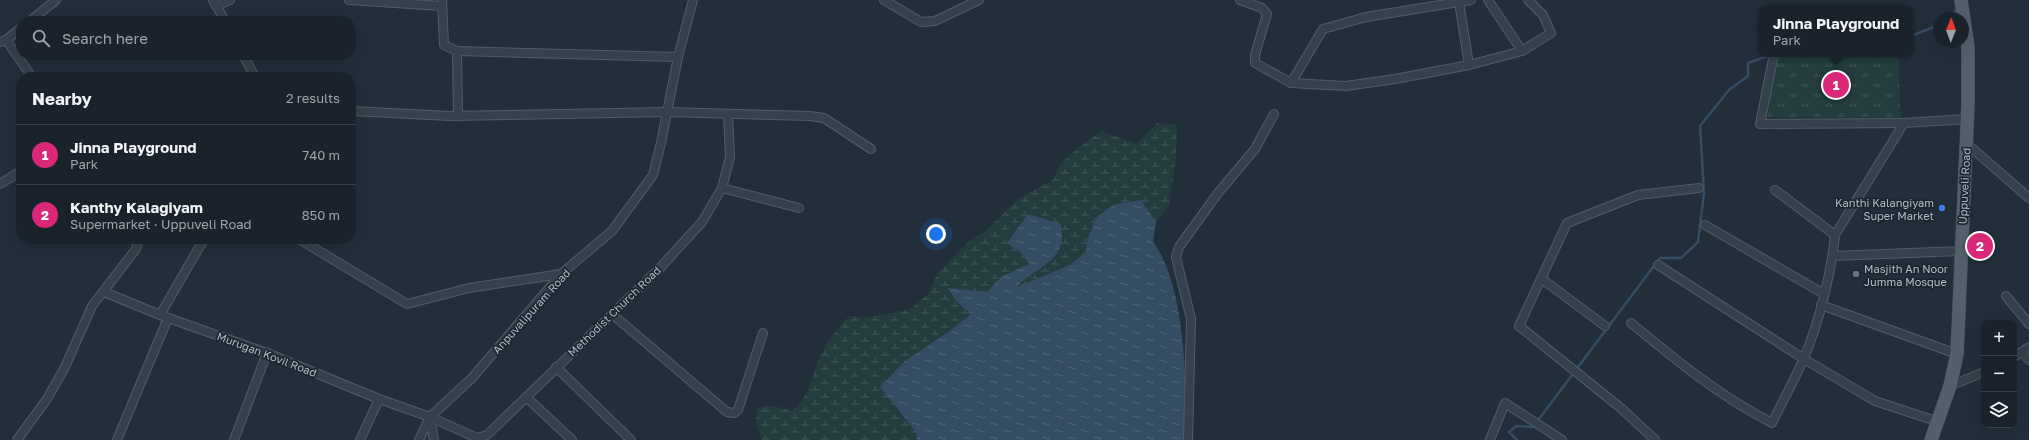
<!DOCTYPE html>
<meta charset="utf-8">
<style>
:root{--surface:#1a232c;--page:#272f38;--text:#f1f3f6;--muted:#9fa4a9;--line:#384048;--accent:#db2777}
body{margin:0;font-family:"Golos Text",sans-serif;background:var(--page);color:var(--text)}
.controls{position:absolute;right:12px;bottom:12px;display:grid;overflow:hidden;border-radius:8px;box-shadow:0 4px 16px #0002}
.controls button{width:36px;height:36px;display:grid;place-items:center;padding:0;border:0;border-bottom:1px solid var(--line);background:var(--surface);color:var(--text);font:20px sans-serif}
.compass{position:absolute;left:1933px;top:12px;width:36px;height:36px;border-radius:50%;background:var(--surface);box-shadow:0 4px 16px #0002;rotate:1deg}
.you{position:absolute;left:936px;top:234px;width:14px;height:14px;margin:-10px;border:3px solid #fff;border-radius:50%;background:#1a73e8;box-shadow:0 0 0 6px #1a73e833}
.badge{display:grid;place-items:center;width:26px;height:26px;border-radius:50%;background:var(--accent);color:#fff;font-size:13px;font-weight:700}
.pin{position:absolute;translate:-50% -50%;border:2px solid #fff;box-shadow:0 1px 4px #0006}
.popup{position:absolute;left:1758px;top:5px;width:156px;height:52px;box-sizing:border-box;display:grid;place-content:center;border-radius:8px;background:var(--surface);filter:drop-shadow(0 1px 3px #0005);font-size:13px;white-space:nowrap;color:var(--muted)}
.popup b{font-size:15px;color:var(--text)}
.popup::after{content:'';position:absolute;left:50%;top:100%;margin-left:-8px;border:8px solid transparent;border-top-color:var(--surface)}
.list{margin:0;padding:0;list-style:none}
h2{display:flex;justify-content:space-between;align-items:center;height:52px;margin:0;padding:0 16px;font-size:17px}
h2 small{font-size:13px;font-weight:400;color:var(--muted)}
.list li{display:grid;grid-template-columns:26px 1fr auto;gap:12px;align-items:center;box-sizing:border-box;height:60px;padding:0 16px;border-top:1px solid var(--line)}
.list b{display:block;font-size:15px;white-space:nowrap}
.list p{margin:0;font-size:13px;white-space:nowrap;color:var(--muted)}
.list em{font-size:13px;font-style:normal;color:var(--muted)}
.icon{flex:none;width:22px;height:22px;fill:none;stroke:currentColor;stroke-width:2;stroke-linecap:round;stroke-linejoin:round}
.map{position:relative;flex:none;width:2029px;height:440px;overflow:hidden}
.search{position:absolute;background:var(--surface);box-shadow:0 4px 16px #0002;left:16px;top:16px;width:340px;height:44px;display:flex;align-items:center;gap:10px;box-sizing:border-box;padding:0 14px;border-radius:16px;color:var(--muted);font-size:15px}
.panel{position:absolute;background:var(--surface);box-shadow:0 4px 16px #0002;left:16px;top:72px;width:340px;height:172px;border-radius:16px}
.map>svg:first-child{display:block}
.grass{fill:url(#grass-tufts)}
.wetland{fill:url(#wetland-marsh)}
.water{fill:url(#water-ripples)}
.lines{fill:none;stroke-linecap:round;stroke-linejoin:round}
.stream{stroke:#354d63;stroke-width:2.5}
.minor-casing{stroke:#515c66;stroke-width:10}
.primary-casing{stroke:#3f4a54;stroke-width:14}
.minor{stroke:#35414c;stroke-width:8}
.primary{stroke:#53606c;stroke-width:13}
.shop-dot{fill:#3f7fe0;stroke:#1b2630;stroke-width:1.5}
.worship-dot{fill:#6b7280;stroke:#1b2630;stroke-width:1.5}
.labels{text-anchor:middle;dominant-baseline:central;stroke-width:3.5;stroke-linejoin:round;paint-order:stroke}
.street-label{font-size:11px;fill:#b1bcc7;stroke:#1b2630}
.poi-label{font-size:11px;fill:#b1bcc7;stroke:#1b2630;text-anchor:end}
</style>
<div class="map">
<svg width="2029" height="440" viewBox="0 0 2029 440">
<defs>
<pattern id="grass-tufts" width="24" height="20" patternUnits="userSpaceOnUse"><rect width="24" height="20" fill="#243c3d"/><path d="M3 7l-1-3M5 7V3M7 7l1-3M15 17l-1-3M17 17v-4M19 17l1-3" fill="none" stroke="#415658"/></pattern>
<pattern id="wetland-marsh" width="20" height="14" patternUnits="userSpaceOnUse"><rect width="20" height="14" fill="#243c3d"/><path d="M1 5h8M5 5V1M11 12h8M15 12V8" fill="none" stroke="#415658"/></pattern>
<pattern id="water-ripples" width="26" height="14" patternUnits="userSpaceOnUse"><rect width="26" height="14" fill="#354d63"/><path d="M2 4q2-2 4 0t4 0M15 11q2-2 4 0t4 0" fill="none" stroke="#506578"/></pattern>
</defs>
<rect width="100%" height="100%" fill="#222f3b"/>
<path class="grass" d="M1779 54H1898L1901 118 1767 117Z"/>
<path class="wetland" d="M1157 123 1177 125 1176 157 1169 206 1156 222 1141 200 1087 240 1086 251 1072 264 1015 288 1030 274 1049 263 1007 243 1020 252 1030 264 1001 277 987 292 956 301 971 314 947 333 893 404 917 432V440H762L756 424 757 409C769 403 779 407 792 411 809 399 811 377 819 359 826 342 837 329 849 316L871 317 911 309 929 293 937 274 968 242 985 232 1018 199 1054 179 1061 163 1077 149 1101 131 1137 144Z"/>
<path class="water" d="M1141 200 1156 222 1153 242C1186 286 1187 385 1185 440H917L916 432 880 387 905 361 947 333 971 314 956 301 948 288 987 292 1001 277 1029 264 1020 252 1007 243 1028 214 1061 224C1061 230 1063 238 1061 244 1056 266 1029 271 1017 287L1072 264 1086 251 1087 240 1096 218 1113 205Z"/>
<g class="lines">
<g class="stream">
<path d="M1951 18 1957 8"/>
<path d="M1761 34 1759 39 1761 43"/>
<path d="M1911 36 1939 25"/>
<path d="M1517 440 1509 432 1516 426 1533 427 1660 258H1681L1698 242 1704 193 1700 126 1729 90 1748 76V63L1768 56 1767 54"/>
</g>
<defs>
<g id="minor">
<path d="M213 0 225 21"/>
<path d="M349 0 441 6"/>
<path d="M442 0 444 45 457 51 678 57"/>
<path d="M884 0 921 22 935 21 979 0"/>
<path d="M1240 0 1262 8 1267 14 1255 55V63L1291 83 1323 29 1366 17 1471 0"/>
<path d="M1488 0 1522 51 1551 33 1543 15 1528 0"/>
<path d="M1459 2 1469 65 1522 51"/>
<path d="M216 6 230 0"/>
<path d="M30 21 56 0"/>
<path d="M6 40 32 77"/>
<path d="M0 42 6 40 21 28"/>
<path d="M457 51 458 116"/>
<path d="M1774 54 1760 124 1904 123"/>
<path d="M243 55 255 77"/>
<path d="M1291 83 1346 86 1395 79 1469 65"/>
<path d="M351 111 449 116 667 112 810 116 824 118 871 149"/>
<path d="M1966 143 2029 198"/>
<path d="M0 184 21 171"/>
<path d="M722 188 799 208"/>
<path d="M1775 190 1835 235"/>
<path d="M1705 225 1824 294"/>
<path d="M299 239 407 304 469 288 561 274"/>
<path d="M1833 256 1961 251"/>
<path d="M1658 265 1804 359 1875 401 1939 422"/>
<path d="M1542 279 1605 326"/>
<path d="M104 292 160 315 267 353 379 399 430 417 477 438 487 435 658 270 702 222 722 188 730 157 728 114"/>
<path d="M2006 296 2029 324"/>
<path d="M1821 305 1957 354"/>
<path d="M612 314 727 412 734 413 738 410 763 333"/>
<path d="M160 315 204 239"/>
<path d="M1631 323C1676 360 1719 396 1772 423 1782 402 1794 381 1803 360 1819 324 1831 274 1835 235L1904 123 1968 119"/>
<path d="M2022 352 2029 360"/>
<path d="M2014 357 2029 347"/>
<path d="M556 367 631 440"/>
<path d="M1950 386 1984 372"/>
<path d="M526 397 572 440"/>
<path d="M17 440 47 399 65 367 92 306 136 249 139 239"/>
<path d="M117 440 168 318"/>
<path d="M234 440 267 353"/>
<path d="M360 440 379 399"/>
<path d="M419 440 430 417"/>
<path d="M434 440 430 417 472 378 561 274 612 231 653 175 661 143 678 57 693 0"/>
<path d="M1188 440 1191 319 1176 257 1179 247 1218 193 1255 149 1274 114"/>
<path d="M1490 440 1505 403 1562 440"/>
<path d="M1655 440 1622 409 1519 326 1567 223 1638 195 1699 188"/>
</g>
<path id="primary" d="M1931 440 1950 386 1957 354 1968 104V47L1961 0"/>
</defs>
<use href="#minor" class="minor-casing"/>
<use href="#primary" class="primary-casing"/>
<use href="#minor" class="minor"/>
<use href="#primary" class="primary"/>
</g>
<circle class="shop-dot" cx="1942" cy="208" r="4"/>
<circle class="worship-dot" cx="1856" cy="274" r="4"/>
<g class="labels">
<g class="street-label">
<text transform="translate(1964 186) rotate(-87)">Uppuveli Road</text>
<text transform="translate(531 311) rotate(-48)">Anpuvalipuram Road</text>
<text transform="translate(614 311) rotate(-44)">Methodist Church Road</text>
<text transform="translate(267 354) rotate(21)">Murugan Kovil Road</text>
</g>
<g class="poi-label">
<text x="1934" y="202">Kanthi Kalangiyam<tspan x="1934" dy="13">Super Market</tspan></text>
<text x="1864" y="268" text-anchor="start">Masjith An Noor<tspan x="1864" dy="13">Jumma Mosque</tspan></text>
</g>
</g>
</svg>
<div class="controls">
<button>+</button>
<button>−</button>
<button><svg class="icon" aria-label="layers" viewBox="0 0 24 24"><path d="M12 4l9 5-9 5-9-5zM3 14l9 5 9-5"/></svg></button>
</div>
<svg class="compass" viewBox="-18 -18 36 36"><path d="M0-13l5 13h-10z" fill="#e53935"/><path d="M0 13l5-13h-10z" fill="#9fa4a9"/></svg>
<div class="you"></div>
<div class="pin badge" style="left:1836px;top:85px">1</div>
<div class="popup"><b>Jinna Playground</b>Park</div>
<div class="pin badge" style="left:1980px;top:246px">2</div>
<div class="search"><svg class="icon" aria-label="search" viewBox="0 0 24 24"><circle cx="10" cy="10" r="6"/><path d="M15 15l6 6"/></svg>Search here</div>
<section class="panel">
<h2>Nearby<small>2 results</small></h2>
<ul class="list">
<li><span class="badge">1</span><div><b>Jinna Playground</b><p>Park</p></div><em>740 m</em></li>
<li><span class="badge">2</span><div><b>Kanthy Kalagiyam</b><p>Supermarket · Uppuveli Road</p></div><em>850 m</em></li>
</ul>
</section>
</div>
